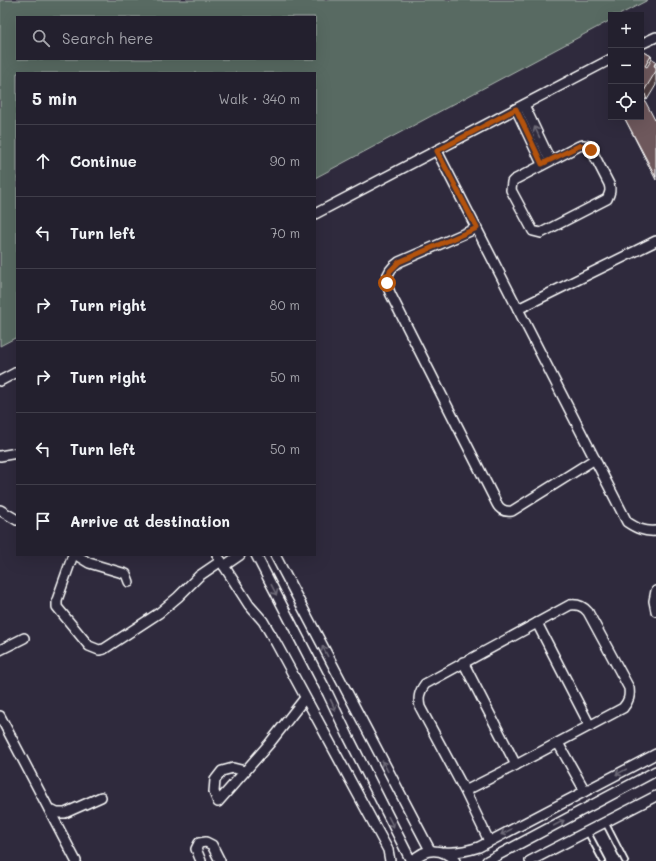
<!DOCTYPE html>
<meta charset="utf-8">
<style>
:root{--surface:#23202e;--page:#2f2d3a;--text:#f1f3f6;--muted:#a3a3aa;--line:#403e4a}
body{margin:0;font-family:Mali,sans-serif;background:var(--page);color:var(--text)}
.controls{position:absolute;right:12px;top:12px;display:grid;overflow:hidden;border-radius:0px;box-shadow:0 4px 16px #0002}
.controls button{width:36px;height:36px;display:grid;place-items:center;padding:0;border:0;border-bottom:1px solid var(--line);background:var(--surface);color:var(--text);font:20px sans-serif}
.stop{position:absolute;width:12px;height:12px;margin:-9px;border:3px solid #b45309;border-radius:50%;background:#fff}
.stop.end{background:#b45309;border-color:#fff;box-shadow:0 1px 4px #0008}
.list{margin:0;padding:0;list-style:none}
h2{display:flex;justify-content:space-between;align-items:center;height:52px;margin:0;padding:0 16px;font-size:17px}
h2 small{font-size:13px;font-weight:400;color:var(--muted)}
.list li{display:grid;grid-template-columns:26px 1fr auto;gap:12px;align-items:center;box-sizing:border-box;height:72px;padding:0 16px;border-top:1px solid var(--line)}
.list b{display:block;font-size:15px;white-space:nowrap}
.list em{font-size:13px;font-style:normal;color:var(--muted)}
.icon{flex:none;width:22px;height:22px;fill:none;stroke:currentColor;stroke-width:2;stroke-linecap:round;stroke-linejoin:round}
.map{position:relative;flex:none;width:656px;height:861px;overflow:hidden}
.search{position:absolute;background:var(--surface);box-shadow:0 4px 16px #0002;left:16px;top:16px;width:300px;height:44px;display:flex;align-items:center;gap:10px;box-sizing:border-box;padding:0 14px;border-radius:0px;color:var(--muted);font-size:15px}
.panel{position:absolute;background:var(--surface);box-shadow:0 4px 16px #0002;left:16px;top:72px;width:300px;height:484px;border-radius:0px}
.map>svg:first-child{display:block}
.green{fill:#596b62;stroke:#acb5b0;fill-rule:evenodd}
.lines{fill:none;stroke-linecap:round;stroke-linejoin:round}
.lane-casing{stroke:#fff;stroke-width:8}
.street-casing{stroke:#fff;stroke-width:12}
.lane{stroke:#2f2a3d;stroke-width:4.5}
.street{stroke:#2f2a3d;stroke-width:9}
.wall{fill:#5f4d4f;stroke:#fff}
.shaded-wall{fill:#4d3e40;stroke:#fff}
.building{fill:#6e595c;stroke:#fff}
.oneway{stroke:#6d6a77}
.route{stroke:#b45309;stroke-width:5}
</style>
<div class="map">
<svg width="656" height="861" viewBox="0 0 656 861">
<rect width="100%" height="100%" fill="#2f2a3d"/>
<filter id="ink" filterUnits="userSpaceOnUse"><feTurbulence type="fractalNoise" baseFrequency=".025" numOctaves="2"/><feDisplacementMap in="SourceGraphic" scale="8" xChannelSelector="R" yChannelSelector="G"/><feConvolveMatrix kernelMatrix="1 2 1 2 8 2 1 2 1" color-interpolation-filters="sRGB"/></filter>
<g filter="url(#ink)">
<path class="green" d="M0 0H648L619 15H611V20L315 178V73H17V337L0 346ZM17 17H315V59H17Z"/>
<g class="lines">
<defs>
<g id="lane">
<path d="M605 822 625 861"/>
<path d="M587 831 603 861"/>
</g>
<g id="street">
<path d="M641 44 656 37"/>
<path d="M524 105 550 160"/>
<path d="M516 109 542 164"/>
<path d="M583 145 588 146 591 149 609 184C611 190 610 193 607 199L541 233 533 231 511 190 512 182 514 180 579 146Z"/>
<path d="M437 151 627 522C636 528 644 532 656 531"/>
<path d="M315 214 611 59"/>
<path d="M477 228 399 262C383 273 385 284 393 299L497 504C500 510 505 512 512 511L595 459"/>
<path d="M518 309 656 241"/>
<path d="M0 381 17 372"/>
<path d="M0 456 17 453"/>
<path d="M0 510 17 520"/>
<path d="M73 555 57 600V607L89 646 99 650 104 649 159 613 178 597 199 576 221 561"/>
<path d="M76 555 89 563 126 574 129 582"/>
<path d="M217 555 249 605 263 621 276 643 388 850 390 861"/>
<path d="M256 555 328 694 348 736 411 861"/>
<path d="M275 555 430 850"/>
<path d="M224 566 240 555"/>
<path d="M656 591 654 601 656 611"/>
<path d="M537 623 590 726"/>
<path d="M0 650 24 638"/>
<path d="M463 662 516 765"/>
<path d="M0 716 76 861"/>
<path d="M558 743 585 791"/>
<path d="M245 771 233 768 222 771 215 780 214 792 218 802 269 744 305 698"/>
<path d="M465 791 516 765 623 708C629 701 630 696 629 688L588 612C583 606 578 604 570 605L425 684C419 692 418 698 420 707L465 791 489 841"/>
<path d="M49 809 57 813H65L101 797"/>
<path d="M444 852C457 853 467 851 479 847L656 754"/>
<path d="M201 861 196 849 199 843 206 842 212 845 220 861"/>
<path d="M413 861C425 847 443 848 455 861"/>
<path d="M487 861 656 771"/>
<path d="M530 861 656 796"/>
</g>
</defs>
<use href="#lane" class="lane-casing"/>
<use href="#street" class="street-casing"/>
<use href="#lane" class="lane"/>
<use href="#street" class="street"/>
</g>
<path class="wall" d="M641 50 651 56 652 60 647 100 643 98 642 100 656 122V180L624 117H641Z"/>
<g class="shaded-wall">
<path d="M651 56 654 65 648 75 645 66Z"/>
<path d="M656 63V85L647 100 644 91 654 66Z"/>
<path d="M641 92 643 98 641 102Z"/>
</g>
<g class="building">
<path d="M641 50 651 56 645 66 647 67 652 59 656 61 654 66 656 67V71L644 91 641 90Z"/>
<path d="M644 99 656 122V177L624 117H641V101Z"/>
</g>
<defs><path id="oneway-shaft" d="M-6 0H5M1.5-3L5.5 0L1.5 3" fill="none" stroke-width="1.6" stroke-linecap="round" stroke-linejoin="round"/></defs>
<g class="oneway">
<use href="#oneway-shaft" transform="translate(537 132) rotate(-115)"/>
<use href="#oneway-shaft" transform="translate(274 590) rotate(63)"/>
<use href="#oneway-shaft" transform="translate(325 651) rotate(-117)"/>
<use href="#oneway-shaft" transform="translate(333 705) rotate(65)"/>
<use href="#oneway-shaft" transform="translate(385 766) rotate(-118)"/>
<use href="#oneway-shaft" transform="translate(621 772) rotate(152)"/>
<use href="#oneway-shaft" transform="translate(391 822) rotate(63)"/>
<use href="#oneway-shaft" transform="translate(559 823) rotate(-28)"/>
<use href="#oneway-shaft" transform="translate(506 832) rotate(152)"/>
</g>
</g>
<g class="lines" filter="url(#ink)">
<path class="route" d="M387 283 390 271 399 262 477 228 437 151 516 109 542 164 579 146C584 144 587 145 591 150"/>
</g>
</svg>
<div class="controls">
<button>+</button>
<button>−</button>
<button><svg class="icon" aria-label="locate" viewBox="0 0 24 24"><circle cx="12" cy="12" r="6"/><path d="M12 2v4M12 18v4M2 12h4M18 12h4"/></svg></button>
</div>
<div class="stop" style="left:387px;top:283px"></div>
<div class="stop end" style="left:591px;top:150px"></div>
<div class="search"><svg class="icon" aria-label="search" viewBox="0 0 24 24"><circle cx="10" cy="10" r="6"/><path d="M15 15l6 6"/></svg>Search here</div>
<section class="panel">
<h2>5 min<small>Walk · 340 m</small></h2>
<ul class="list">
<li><svg class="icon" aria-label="ahead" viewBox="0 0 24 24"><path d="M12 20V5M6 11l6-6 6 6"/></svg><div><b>Continue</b></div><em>90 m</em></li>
<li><svg class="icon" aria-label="left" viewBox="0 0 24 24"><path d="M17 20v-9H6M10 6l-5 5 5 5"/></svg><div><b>Turn left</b></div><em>70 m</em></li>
<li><svg class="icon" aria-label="right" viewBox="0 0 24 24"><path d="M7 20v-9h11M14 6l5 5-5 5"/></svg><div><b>Turn right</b></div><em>80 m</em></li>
<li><svg class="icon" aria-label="right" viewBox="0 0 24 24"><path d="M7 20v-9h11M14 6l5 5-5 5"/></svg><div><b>Turn right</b></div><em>50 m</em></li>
<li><svg class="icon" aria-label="left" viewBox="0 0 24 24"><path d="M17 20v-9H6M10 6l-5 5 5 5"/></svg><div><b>Turn left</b></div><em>50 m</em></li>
<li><svg class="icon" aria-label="arrive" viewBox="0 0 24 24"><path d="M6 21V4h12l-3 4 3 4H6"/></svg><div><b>Arrive at destination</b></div></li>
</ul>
</section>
</div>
